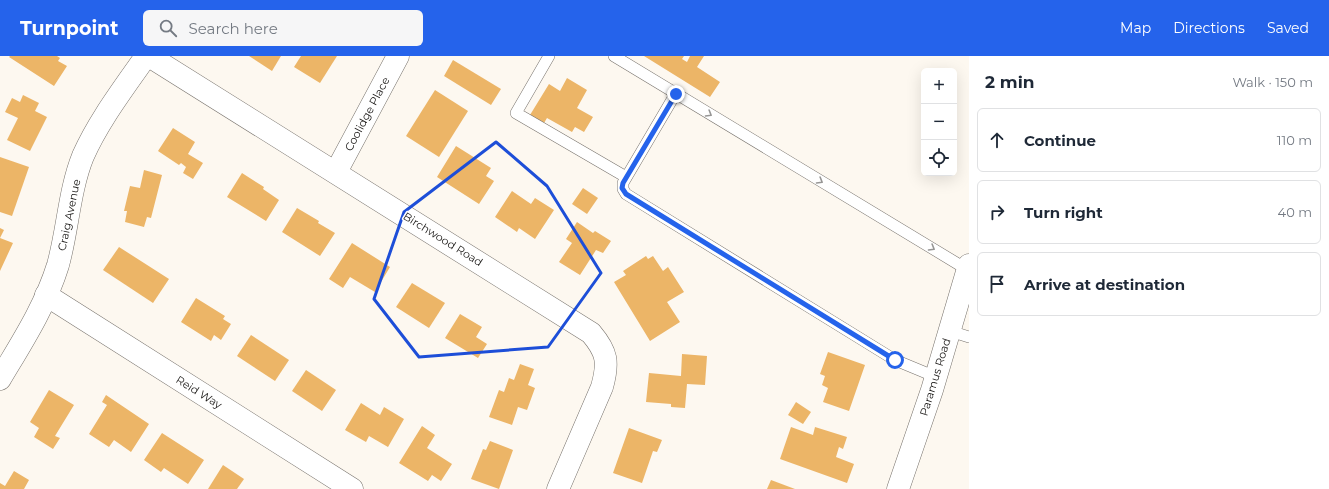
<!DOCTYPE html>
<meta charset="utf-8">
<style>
:root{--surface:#fff;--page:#f6f6f7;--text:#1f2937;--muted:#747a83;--line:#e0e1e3;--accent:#2563eb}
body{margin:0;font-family:Montserrat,sans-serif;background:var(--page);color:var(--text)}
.controls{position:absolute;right:12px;top:12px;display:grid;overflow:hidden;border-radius:6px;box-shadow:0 4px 16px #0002}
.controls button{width:36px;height:36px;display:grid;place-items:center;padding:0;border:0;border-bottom:1px solid var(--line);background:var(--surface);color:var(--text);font:20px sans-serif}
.stop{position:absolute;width:12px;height:12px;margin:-9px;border:3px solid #2563eb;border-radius:50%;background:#fff}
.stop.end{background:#2563eb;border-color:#fff;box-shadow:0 1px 4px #0008}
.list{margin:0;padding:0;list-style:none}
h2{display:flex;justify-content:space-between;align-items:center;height:52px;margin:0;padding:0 16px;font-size:17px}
h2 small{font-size:13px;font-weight:400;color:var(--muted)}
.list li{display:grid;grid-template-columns:26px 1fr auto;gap:12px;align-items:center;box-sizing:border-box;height:64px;margin:0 8px 8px;padding:0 8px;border:1px solid var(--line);border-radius:6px}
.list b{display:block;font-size:15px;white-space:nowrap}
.list em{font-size:13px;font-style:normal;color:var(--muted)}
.icon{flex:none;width:22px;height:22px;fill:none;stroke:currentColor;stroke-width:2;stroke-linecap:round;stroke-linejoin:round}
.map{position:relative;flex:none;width:969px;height:433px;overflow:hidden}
header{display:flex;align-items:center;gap:24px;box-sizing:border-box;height:56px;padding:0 20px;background:var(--accent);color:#fff}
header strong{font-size:19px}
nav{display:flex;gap:22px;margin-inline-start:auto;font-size:14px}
.search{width:280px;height:36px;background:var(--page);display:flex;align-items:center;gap:10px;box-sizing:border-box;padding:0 14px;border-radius:6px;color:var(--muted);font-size:15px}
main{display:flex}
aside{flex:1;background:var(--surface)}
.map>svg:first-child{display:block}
.building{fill:#ecb567}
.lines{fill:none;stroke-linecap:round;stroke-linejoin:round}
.lane-casing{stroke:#77726c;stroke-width:12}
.street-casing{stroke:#77726c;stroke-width:23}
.secondary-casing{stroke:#77726c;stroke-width:23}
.lane{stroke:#fff;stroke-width:11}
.street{stroke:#fff;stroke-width:22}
.secondary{stroke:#fff;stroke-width:22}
.oneway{stroke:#979695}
.route{stroke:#2563eb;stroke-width:5}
.marked{fill:none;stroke:#1d4ed8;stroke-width:3;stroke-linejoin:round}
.labels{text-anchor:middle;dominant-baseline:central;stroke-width:3;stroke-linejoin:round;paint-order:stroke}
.street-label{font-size:11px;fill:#181614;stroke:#fff}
</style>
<header>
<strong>Turnpoint</strong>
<div class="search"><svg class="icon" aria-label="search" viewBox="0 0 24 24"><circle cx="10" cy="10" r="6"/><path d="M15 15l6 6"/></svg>Search here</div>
<nav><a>Map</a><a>Directions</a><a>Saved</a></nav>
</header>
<main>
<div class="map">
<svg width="969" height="433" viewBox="0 0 969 433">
<rect width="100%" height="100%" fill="#fdf8f0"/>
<g class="building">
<path d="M10 0H57L60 2 58 5 67 10 54 30 9 1Z"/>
<path d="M249 0H281L272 15Z"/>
<path d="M301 0H337L320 27 294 11Z"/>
<path d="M644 0H684L682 3 687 6 690 0H704L697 11 720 26 710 41Z"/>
<path d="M453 4 501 33 491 49 444 20Z"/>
<path d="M567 22 587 34 577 52 593 61 584 76 575 71 572 76 547 62 544 67 530 59 549 28 560 35Z"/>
<path d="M435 34 468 55 439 101 406 80Z"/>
<path d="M23 39 39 47 35 55 47 61 30 95 7 84 18 62 5 56 12 42 20 46Z"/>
<path d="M173 72 195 86 188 98 203 107 193 123 183 117 186 111 181 107 179 109 158 95Z"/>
<path d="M456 90 491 112 486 120 494 125 479 148 437 121Z"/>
<path d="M0 101 29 111 12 160 0 156Z"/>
<path d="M144 114 162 119 151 162 147 161 144 171 125 166 127 155H124L130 130 140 132Z"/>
<path d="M242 117 264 131 263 133 279 144 266 165 227 141Z"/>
<path d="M583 132 598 142 587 158 572 148Z"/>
<path d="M512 135 531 148 535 142 554 154 535 183 519 172 517 176 495 161Z"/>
<path d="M297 152 319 165 318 167 335 177 320 200 282 176Z"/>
<path d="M577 166 593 177 595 175 611 185 603 197 596 194 580 219 559 206 572 187 566 183Z"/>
<path d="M0 172 4 174 0 182 13 187 0 215Z"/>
<path d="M352 187 390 211 375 236 350 221 343 232 329 223Z"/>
<path d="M119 191 169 223 153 247 103 214Z"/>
<path d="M646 200 648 203 653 200 663 215 668 211 684 236 667 246 680 266 650 285 614 226 626 219 623 215Z"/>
<path d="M412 227 445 247 429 272 396 251Z"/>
<path d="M196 242 225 260 223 263 231 268 221 284 214 279 211 285 181 266Z"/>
<path d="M460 258 482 271 476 281 487 288 478 302 445 282Z"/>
<path d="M251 279 289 304 275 325 237 300Z"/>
<path d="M828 296 865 309 849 355 823 346 828 332 822 329 825 320 820 318Z"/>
<path d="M682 298 707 300 705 329 687 328 685 352 671 351V348L646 346 649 317 681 320Z"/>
<path d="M520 308 534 313 528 329 535 332 527 354 518 351 512 369 489 361 499 334 504 336 509 322 514 324Z"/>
<path d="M306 314 336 334 322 355 292 335Z"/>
<path d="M49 334 74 349 55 380 60 382 53 393 34 381 39 372 30 366Z"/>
<path d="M106 339 149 368 131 396 114 384 109 391 89 378 107 349 102 346Z"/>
<path d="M796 346 811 356 803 368 788 359Z"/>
<path d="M361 347 380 359 384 351 404 363 388 391 369 380 366 386 345 374Z"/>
<path d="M422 370 435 379 427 392 452 408 441 425 432 419 428 425 399 407Z"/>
<path d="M791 371 813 379 815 371 847 381 843 393 839 391 836 401 854 408 847 427 780 403Z"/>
<path d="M629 372 662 384 657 396 653 395 642 427 613 417Z"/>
<path d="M162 377 204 404 188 428 164 412 161 416 144 404Z"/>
<path d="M490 385 513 394 499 433 471 423 483 393 486 394Z"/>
<path d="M223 409 244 423 237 433H208Z"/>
<path d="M14 415 29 424 24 433H0V427L5 430Z"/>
<path d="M771 424 795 433H767Z"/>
</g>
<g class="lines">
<defs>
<g id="lane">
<path d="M549 0 516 57 626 121"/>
<path d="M614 0 968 214"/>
<path d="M676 37 623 127V133L626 138 895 304 936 321"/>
<path d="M950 275 969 281"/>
</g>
<g id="street">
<path d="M149 0 591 277C607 296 609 306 602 331L558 433"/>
<path d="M336 116 398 0"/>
<path d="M46 239 352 433"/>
<path d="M0 323C22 286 45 251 58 209 68 173 69 135 83 100 99 64 124 32 146 0"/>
</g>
<path id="secondary" d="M898 433 932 334 969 209"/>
</defs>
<use href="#lane" class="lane-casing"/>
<use href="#street" class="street-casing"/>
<use href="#secondary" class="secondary-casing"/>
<use href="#lane" class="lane"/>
<use href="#street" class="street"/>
<use href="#secondary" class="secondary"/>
</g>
<defs><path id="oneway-chevron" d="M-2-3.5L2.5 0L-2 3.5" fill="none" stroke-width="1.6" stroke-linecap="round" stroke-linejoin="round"/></defs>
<g class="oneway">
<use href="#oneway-chevron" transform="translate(709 58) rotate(31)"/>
<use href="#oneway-chevron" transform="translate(820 125) rotate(31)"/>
<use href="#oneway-chevron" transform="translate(932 192) rotate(31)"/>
</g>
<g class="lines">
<path class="route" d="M676 38 623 127 622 132 626 138 895 304"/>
</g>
<path class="marked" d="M496 86 547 130 601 217 548 291 419 301 374 243 404 156Z"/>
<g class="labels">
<g class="street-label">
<text transform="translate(367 58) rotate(-62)">Coolidge Place</text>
<text transform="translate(69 159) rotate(-78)">Craig Avenue</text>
<text transform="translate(443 183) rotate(32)">Birchwood Road</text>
<text transform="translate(935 321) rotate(-73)">Paramus Road</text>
<text transform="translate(199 336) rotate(32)">Reid Way</text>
</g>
</g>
</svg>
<div class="controls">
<button>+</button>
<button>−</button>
<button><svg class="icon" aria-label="locate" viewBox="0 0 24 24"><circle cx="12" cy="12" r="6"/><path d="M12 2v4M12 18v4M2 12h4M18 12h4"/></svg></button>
</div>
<div class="stop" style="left:895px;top:304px"></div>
<div class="stop end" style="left:676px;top:38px"></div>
</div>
<aside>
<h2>2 min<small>Walk · 150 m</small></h2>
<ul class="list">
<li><svg class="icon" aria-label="ahead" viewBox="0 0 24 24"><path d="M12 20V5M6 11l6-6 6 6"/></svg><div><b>Continue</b></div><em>110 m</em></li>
<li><svg class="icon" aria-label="right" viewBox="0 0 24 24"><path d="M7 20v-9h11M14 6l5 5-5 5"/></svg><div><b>Turn right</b></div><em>40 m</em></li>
<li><svg class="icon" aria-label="arrive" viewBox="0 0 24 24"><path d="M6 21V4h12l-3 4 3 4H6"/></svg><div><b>Arrive at destination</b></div></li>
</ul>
</aside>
</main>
